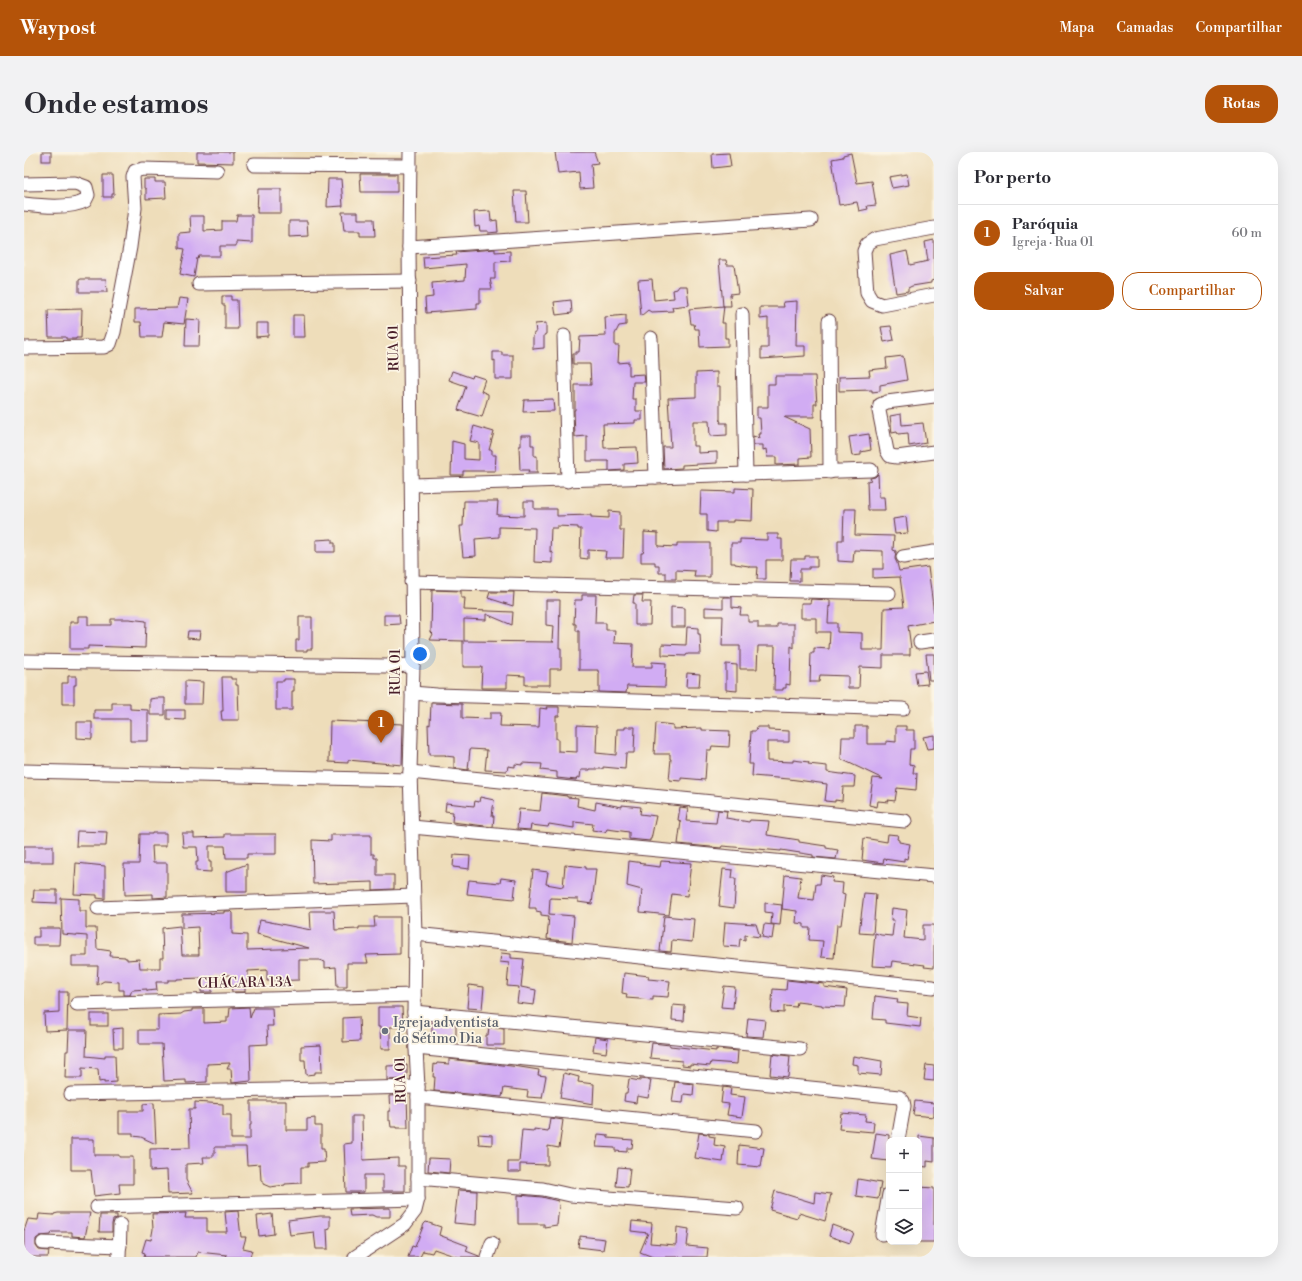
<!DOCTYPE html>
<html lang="pt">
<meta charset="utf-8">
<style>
:root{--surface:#fff;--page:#f2f2f3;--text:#2b2b33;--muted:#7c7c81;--line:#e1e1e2;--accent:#b45309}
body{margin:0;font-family:"Libre Bodoni",serif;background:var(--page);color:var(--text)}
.controls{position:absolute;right:12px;bottom:12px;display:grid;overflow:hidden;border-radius:8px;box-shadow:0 4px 16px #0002}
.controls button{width:36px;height:36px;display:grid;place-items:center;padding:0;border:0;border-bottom:1px solid var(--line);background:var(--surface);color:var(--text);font:20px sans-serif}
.you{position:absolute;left:396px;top:502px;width:14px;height:14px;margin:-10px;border:3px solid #fff;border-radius:50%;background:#1a73e8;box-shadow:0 0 0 6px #1a73e833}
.badge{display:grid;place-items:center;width:26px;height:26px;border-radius:50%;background:var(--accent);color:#fff;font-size:13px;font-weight:700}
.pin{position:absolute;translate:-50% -33px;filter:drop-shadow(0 1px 2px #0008)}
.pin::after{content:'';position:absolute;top:21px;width:14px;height:12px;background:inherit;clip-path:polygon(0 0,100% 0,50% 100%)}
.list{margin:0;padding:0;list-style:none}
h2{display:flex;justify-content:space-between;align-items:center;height:52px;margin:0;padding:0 16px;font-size:17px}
h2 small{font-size:13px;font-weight:400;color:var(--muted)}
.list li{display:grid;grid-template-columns:26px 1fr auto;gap:12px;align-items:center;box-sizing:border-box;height:56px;padding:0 16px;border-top:1px solid var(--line)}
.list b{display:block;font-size:15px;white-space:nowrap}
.list p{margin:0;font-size:13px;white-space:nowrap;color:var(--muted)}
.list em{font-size:13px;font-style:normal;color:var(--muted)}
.actions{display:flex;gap:8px;padding:12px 16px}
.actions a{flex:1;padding:9px 0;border:1px solid var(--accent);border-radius:16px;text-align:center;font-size:14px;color:var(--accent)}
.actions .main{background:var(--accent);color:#fff}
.icon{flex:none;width:22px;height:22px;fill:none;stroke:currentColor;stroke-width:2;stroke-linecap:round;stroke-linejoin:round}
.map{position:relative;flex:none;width:910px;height:1105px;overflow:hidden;border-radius:16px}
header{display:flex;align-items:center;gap:24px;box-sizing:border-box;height:56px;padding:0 20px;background:var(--accent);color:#fff}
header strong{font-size:19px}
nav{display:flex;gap:22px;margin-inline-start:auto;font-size:14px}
.intro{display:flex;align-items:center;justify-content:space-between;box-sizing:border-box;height:96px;padding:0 24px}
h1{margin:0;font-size:28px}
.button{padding:10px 18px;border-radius:16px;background:var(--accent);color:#fff;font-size:14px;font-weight:700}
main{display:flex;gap:24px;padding:0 24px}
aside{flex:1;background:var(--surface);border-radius:16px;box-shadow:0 4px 16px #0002}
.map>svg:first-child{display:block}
.building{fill:#d1acf3}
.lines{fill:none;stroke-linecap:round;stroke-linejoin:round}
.minor-casing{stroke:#633c40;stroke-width:15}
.minor{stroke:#fff;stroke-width:13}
.worship-dot{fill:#6b7280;stroke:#fcf5e5;stroke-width:1.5}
.labels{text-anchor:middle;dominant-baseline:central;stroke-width:3.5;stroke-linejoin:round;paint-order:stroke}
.street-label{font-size:14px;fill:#4a1f2b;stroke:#fcf5e5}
.worship-label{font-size:14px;fill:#5b616d;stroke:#fcf5e5;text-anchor:start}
</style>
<header>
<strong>Waypost</strong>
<nav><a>Mapa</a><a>Camadas</a><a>Compartilhar</a></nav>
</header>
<div class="intro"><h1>Onde estamos</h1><a class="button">Rotas</a></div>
<main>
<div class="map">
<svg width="910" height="1105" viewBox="0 0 910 1105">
<rect width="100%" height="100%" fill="#fcf5e5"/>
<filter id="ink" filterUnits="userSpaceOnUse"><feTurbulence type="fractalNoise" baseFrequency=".025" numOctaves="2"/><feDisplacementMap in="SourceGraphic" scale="8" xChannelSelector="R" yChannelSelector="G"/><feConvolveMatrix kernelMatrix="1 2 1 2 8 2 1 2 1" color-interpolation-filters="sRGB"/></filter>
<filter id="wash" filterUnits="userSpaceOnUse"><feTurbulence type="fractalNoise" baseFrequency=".012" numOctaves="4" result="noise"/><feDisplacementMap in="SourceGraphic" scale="16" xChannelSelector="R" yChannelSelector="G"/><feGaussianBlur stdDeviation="0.9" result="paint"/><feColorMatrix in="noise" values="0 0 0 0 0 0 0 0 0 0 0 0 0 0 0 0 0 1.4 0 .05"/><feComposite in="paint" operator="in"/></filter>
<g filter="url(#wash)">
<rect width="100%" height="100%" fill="#eeddba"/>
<g id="blocks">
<g class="building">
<rect x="18" y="0" width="9" height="9"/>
<path d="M173 0H209V11L173 10Z"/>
<path d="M531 0H570L574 11 567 12 569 36 556 37 555 20 534 22Z"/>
<path d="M705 1 707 14 689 16 688 2Z"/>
<path d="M827 1 833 31 848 29 852 53 843 54 844 57 835 59 833 50 815 53 808 7 819 5V3Z"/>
<path d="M336 22H373V40H337Z"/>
<path d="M883 22 885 33 868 36 865 25Z"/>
<path d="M79 23H89L90 42H88V45H79Z"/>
<path d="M120 27H131V30H141L142 46 122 47V37L120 36Z"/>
<path d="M304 27H317L319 54 303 55Z"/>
<path d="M234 37H257V61H233Z"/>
<path d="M490 39H502L504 70H492Z"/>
<path d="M466 59 467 69 473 68 474 80 464 81V79H456L455 74 451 75 450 60Z"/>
<path d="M318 60H334V67H350L351 84H336V79H320Z"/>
<path d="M213 63H228V91L212 90V94H196V104H175L174 107 173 106 170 125 156 122 161 97 155 96V81L167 80 166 64H180V79L198 78V69H212Z"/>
<path d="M265 69H283L284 84 265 85Z"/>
<path d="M910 88V128L907 129V131L888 134 884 136V139L872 141 866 103 883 99 886 113 904 109 901 90Z"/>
<path d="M471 97V100L486 99V109L471 110V127H466L468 137H456V151H453V157L402 161 401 146 409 145 408 131 441 128 442 112 400 116 399 105 433 103 432 100Z"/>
<path d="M695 108H702L703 113H710L714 141 706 142 707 154H699Z"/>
<path d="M57 127H82L83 140H55V128Z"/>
<path d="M628 127 630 148 650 146 649 138 653 137 655 134H663L665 153 648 155 649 159 627 160 624 158 617 164 614 128Z"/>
<path d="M198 144H207V148H213L214 177H201V153H198Z"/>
<path d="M155 146 164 147 160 172 140 170 138 185H118L117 170H111V157L153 156Z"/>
<path d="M547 148 548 161 532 163 530 150Z"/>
<path d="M773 149 772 194H781V204L737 207V196H744V166L736 167V155H760L759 150Z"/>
<path d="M700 154 698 171H701V186H704V194L676 195 675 177H671L670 172H667L665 157Z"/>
<path d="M58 157 57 186H52V187H42V185H25L24 158Z"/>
<path d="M269 163H280L281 185H269Z"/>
<path d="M602 163V173L595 174 591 182V194H595L594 211 605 210V223L620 222 621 230H609L608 247H612V259H618V268H611V271L579 272 580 296 613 295 614 311 600 312V318L585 319V309H563V284L551 285 550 258H551V233H567L566 212H549V202H552V200H555L556 185 582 184 581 165Z"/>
<path d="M162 167 176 168 175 194H161Z"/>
<path d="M232 171H244V184L232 185Z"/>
<path d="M522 171V182L520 183V196L509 197V185L510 181H512L511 172Z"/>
<path d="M867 174 870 188 860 190 857 175Z"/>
<path d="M469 200H478V203H489V227H471V208L469 209Z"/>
<path d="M879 204 883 228 856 233V239L848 240V238L815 239V225L846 224 845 218 863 216 862 206Z"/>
<path d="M428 219 448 226 449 223 461 227 457 239 464 242V245L458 265 434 258 442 234 425 228Z"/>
<path d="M693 220V234H696V268H695L697 269 696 271H703V283L686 284 685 269H669V294H674V301L693 300V311L658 313V316L640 317 639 295H647L644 246 672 245V221Z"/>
<path d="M751 224H791L793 252H790V265H760L786 277 787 305 776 306V312L752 313V305H743L742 297 739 298V293H729V284L735 286 734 282H737L736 266H733V255H744V232H751Z"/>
<path d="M529 247 530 259 499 260 500 248Z"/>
<path d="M877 262 878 273 899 271 902 291 885 294 884 281 874 282 873 280 868 281 866 264Z"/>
<path d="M450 274 470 280 465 298H468V303H472L471 319H439V323H427L428 289 440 292V307L455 308V291L446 289Z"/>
<path d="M845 282 847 298 837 300V303L828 304 825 285Z"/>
<path d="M497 283H507V293H510V304H513V320H504L505 318H496L495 294H497Z"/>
<path d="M854 322 855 345H860L861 358H844L843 329 847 328 846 326 851 325Z"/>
<path d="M711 336 729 337 728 369 709 368V370H692V380L683 379V362H676L677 339 711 340Z"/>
<path d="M440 349H474L473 363 500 364V349H510V357H533V364L567 363V365L585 366V359L596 360V378H600L599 406H581L582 399 564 398V407L556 406 557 377H554V375L533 374V376H527L526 400 528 399V411L510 410 511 376 475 375V385L451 387 452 404 439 405 436 374H439Z"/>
<path d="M820 357H832L831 383 870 384 869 398 872 399 871 407 873 411 875 419 904 415 910 462V469L884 474 887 496H886V503H859V516L836 515 835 536H824V524L796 523 795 530H786L787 501H790V496L805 497 806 480H792V466H777V451H786L787 447 806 448V455L805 454 804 471H813V480L838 481V498H859L860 456 880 455 876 425 849 426V417H859V399L830 398 829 410 814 409V388H819Z"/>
<path d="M882 365 884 381 871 382 869 367Z"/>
<path d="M620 380 634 381V394L653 395V391H686V425H670L671 419 652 418V427H642V421H635V413H631V410H617V401H619L620 398Z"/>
<path d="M743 382H754V387H758V408H742V427H733L734 415H725V414L711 412V411H707V391H716V387L743 388Z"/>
<path d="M308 387V391H311V400H292V388Z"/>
<path d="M781 404H793V415H785V417H776V429H766L767 407H781Z"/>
<path d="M408 438 437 439V446H441L440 458 489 460 488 473 462 462V468L440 467V489L530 490 528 489 529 474 522 473V448H536L535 496H537V517H526V533H501V524L483 523V536H457L458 515H439V489L406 488 409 482 407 480Z"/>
<path d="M466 440H490L489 454 464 446Z"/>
<path d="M558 443H572L571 471H582V478H591L590 491 609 492 608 515H628V510L642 511 641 535 603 534 602 541 575 540V520H574V518H555V479H552V472H550L551 448H558Z"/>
<path d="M610 443H619L618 450H627L626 473H611V451H609Z"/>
<path d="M699 445H708V455L717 456 716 463H724V470H734V476H753V472H770V496L767 494 766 533 762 532V536H759V538H750L751 494H734L733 517H716V494H698L699 464H681V455L699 456Z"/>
<path d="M647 455 661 456V475H647Z"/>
<path d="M360 463H375L376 472 360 473Z"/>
<path d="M54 464H64V473H87V467H105L122 469 121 496 64 494V497H46V470H54Z"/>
<path d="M275 465H288V497H283V499H272V488H275Z"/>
<path d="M663 475 674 476V482H676L677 502H664L662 503V504L638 503V492L662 493Z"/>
<path d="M164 479H176L175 487 163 486Z"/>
<path d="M902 502H910V528H905Z"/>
<path d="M702 512 713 513V539L702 538Z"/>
<path d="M902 519 904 532 893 533 891 520Z"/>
<path d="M663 521 676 522 675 535H662Z"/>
<path d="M44 524H52V533H50V552H38V531H44Z"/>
<path d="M198 525H207V527H212V533H214L215 568H198L197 559H199Z"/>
<path d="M260 527H270V539H268V558H252V529H260Z"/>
<path d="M161 529 179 530 178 552H161Z"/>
<path d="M132 546H141V563H126V547Z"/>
<path d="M88 551H106V557L124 558V589H106V567H70V558H88Z"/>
<path d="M407 551 438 552V566L466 567V561H477L476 574 515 575 516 556 523 557 522 555H535V564H532V587H534V599L553 600V573L573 574 572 601 592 603 593 577H601V575H611L610 601H602L601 617 579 615V617H566V618H557L556 626 553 625 552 628 533 626V620L517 618 518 612 498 611V613L491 612V615L484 614 483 619 461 618 463 598 446 597 444 618 430 616V605L421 604 422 603H405L404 572 406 573Z"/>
<path d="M143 558H161V568L143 567Z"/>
<path d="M306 569 379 572 378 613 324 608V611L305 610Z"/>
<path d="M53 570H68V587L53 586Z"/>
<path d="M632 571 649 573V577L678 576V578L706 579 705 595 688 594 687 598H683L681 628 657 626V629L645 628 647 607H646V602H630Z"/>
<path d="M831 574H843V592H862V589L872 590V574H882V578H890V597H886L885 612 890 613 889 621H893L892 638 873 636 871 649 864 648 865 650 854 649 853 655 845 653 849 626 859 627 817 607 818 585H831Z"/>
<path d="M733 575H744V578L765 579V590H743V609L769 610V608L785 610 784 612 803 614V620L831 624 830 635H819L818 649 811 648V650L801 649 803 632 765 627 728 624 729 612H725L727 579H732Z"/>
<path d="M910 583V596L903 597 899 585Z"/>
<path d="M518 641 543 644V645L554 646 553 654 571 658 572 650 598 655V653L617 655 616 662 632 664 627 687H626V689L605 687V680L583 677 582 679 581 680 568 678 569 672 550 670V676L525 672 524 675 507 673 506 678 493 677 495 657 516 659Z"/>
<path d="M456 645 470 648 468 664H470L469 675 428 670 429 660 421 659 422 651 450 654 451 649 455 650Z"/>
<path d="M656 655 664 656 662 669 692 671 694 658 703 659 702 666 725 670 726 668 745 669 743 683 775 688V690L802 694V696L814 698 812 707 789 705V703L757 698V699L698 694 697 696 654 692 657 669 654 668Z"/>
<path d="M53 679 83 680 82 694H52Z"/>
<path d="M128 681H142V694H128L129 711H143V745L129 746V742L101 743 100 712H115L116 682H128Z"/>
<path d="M158 681H170V686L201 685V682H252V702H223V706H202L201 694H185V710H187V720L172 719V710H174L173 695H159Z"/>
<path d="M864 682 874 683 873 687 875 688V690L886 692 883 707 880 706V710L860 707 859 711 838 708 840 686 863 690Z"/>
<path d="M307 683H347V702H350V706H353V723H370V737L349 738V730L289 732 288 688 307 689Z"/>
<rect x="0" y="694" width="29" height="16"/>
<path d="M430 703 446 704 445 717 429 715Z"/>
<path d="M605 709 620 711V713L636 715 637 709 667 711 663 744 648 742 645 763 616 760 618 738 603 734Z"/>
<path d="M52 711 81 714V747L73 746V743L50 742Z"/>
<path d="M223 712V740H202V720Z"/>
<path d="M541 713 562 715V717H572L568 752 554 750V747L526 746 525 762 550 764 548 790 523 787 525 764 517 763V760L512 759V756H505L509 718 524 720 522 732 539 735Z"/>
<path d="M699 717 709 718 708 726H712L710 756 695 754Z"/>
<path d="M761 723 777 725 774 746 790 748 792 732H796L797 723 809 725 808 730 819 731 818 742 821 743 817 773H813L810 806 797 805 799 789 785 788 786 776H780V772L772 771 773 759 758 757Z"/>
<path d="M477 726 492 728 490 747 443 742 445 728 476 731Z"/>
<path d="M10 738H33V751L9 750Z"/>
<path d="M840 741 852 742 849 782 835 781Z"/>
<path d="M37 746 55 747V759H62V776H72L73 797 87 799 86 804 101 805V806H103V808L115 807 116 816H136V806H139L138 776 156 774 158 803H175L174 775 158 776V762L200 761V759H206L208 761V782L223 783V798L285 796 233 782 236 768 287 778 286 759H310L311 778 335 777V775H351L350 765H376V802L342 803 344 811H323V835H313L312 815 301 816V810L295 808H275V828L243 829V818L224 819V830H221V840H208L206 823 188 824V840H177V826L153 827V828H144V830H132L133 838 123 839V837L108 838 106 843H100V838H95V830L80 829 73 833 74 814H48V804H63V784L38 782Z"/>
<path d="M741 751 758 753 756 773 747 772 748 761 741 760Z"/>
<path d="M868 756 883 758 880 786 899 788V773H910V816L900 815 901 813 868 809 867 815 848 814 851 781 857 783 868 784 870 768H867Z"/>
<path d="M640 764 670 767 668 790 648 788 647 800 636 799Z"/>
<path d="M701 770 732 772 736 785 721 783V788L716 787 715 795 699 794Z"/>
<path d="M740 772 750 773 748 787 738 785Z"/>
<path d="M15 776H36L35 793H9V785H15Z"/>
<path d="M477 801 487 802V806L500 807 497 835 512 838 510 853 493 851 495 835 483 834 485 811 476 810Z"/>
<path d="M600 821 625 824 624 827 646 829 644 845 629 844V848L602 846 603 842 598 841Z"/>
<path d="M763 828 800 832V835L823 838 821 855 798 854V853L773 850 772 855 760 854V861L747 860 749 837 762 838Z"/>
<path d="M445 833 460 835 458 857 443 856Z"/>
<path d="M700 834 711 835 709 856 697 855Z"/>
<path d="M35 840H44L43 878 21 879 20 861 35 860Z"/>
<path d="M851 844 874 847 873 851 884 852 883 864 897 866 896 875 861 871V868L849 867Z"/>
<path d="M649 853 661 854 660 869 648 868Z"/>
<path d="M225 855 226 866 230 856H248L249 874H243L244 892 226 893 227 929 208 931 207 917H203L206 911 183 912V930L162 931V928L140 929 138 892H115V878H134V863L157 862 160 860 168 859V857H180V871L203 870V865H205L206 856Z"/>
<path d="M354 855H378L379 875H366V897H357L356 875H354Z"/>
<rect x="67" y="862" width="17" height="12"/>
<path d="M335 865 336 889 319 890V866Z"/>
<path d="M724 866 741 868 739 885 722 884Z"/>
<path d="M408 870 432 872V885H408Z"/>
<path d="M465 875 480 877V893H462V883H464Z"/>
<path d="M99 876V896H90L89 877Z"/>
<path d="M45 878H63L62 904 81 906V903H91L92 930 80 931V929L75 930 74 917 58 916V926H41L42 899H44Z"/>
<path d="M571 885 584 887 582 901 569 899Z"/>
<path d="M628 891 646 893V894L692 899V897L714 899 713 912 687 910 686 914 666 912V914L658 913V909L626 906Z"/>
<path d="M297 893 298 920H291V922L282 923 281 908H277V894Z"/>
<path d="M748 902 766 904 764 925 746 923Z"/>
<path d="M829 904 858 909 857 923 834 921V913L828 912Z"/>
<path d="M425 907 496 915 515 918 514 923 522 924 518 946 503 945 504 939 480 936 478 945 410 939 411 925H409L410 912 412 913 413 911 425 912Z"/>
<path d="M383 913V927L363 928V914Z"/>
<path d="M902 913 910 914V929L900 928Z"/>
<path d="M540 921 555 925 554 930 570 932 569 952 536 946Z"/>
<path d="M605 927 616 929V927L627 928 624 946 613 944 612 951 600 949 601 941H603Z"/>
<path d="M651 930 670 932 669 943 660 942 659 951 648 950Z"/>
<path d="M699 935 707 936 706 943 721 945 718 965 703 963 705 952 697 951Z"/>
<path d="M383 943 384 976H373V975H367L366 968H364V959H366L365 944Z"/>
<path d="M227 949H262V978H283V967L291 966V974H297V997H300L301 1010 284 1011V1015H277V1031L261 1032V1033L246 1035 239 1032V1028H237L236 1012 223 1013 222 995H191V1002H189V1005H179L180 1011 162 1012V1028L169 1041 144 1042 143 1018 126 1019V997L166 996 165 957H171V950L199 952V963H207V987H226V973H227Z"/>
<path d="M891 949 910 951V965L889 963Z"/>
<path d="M130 951 132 992 117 985 109 984V981H95V959H119V952Z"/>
<path d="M817 961 842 963 841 969 850 970 849 980 815 977Z"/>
<path d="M328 964H338L339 1008 374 1006V1014H381V1039H359V1023H340V1040H322L320 992 328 991Z"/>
<path d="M526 966 539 968 535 996 524 994V1013L496 1012V1020H484V1010H495L498 978 510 979V977L524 979Z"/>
<path d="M675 981 685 982V984L691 985 690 993 701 995 699 1010 671 1006Z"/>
<path d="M852 981 865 983 864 1009 848 1007Z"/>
<path d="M454 982 468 983V993L455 992Z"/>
<path d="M574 982 584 983V986L609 988 608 996H603V1000L591 999V996L572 995Z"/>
<path d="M895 984 910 986V1010L903 1009V1015L895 1014Z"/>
<path d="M47 987H70V1003H95V1005H109V1032H95L96 1041 70 1044 67 1018H47Z"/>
<path d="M715 993 740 996 737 1015 714 1013Z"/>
<path d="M405 1006 426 1007 425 1021 404 1019Z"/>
<path d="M594 1015 606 1016 604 1035 592 1034Z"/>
<path d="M834 1027 857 1031 854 1047 832 1044Z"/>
<path d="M895 1035 910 1036V1090H895Z"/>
<path d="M434 1038 453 1039 452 1073 430 1071Z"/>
<path d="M751 1039 790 1051 791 1040 807 1042 801 1069 775 1061 773 1066 746 1058Z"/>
<path d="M494 1043 518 1045 534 1049 535 1054 533 1073 520 1075V1072H494Z"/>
<path d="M366 1056V1065H352L348 1063 326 1064 325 1057Z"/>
<path d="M214 1059 217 1085H222L219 1096 228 1098 226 1105H202L203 1103 174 1100 172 1105H120L121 1101 118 1100 122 1087 127 1088 129 1077 128 1062 162 1061 161 1066H183V1080H203L201 1060Z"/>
<path d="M34 1061H66L61 1085 48 1084V1080H28L27 1083 16 1084 12 1087V1094L15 1098 25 1099 24 1105H0V1079L4 1067 14 1068 15 1062 30 1063V1062Z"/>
<path d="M248 1062 250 1082 235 1084 233 1064Z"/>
<path d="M76 1063H93V1066L89 1068 88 1072V1080H75Z"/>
<path d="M296 1064H306V1076L303 1077 304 1097H292L290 1080 266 1083 264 1068Z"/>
<path d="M608 1069 628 1071 626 1091 652 1093 653 1075 665 1077 663 1094 684 1096 683 1105H629L616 1100 624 1081 607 1079Z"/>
<path d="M402 1070 417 1075 415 1083 444 1094 442 1099 455 1104V1105H433L410 1097 408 1101 399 1099 396 1105H384L388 1094 391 1095 400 1072Z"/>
<path d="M808 1073 830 1081 826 1091 805 1084Z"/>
<path d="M556 1084 581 1087 579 1098 554 1095 555 1087H556Z"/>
</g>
</g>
</g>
<g filter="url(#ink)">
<use href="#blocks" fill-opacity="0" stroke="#633c40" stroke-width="1"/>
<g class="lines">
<defs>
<g id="minor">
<path d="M230 13 386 14"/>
<path d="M0 32 51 31 62 35 64 43 61 49C46 57 17 54 0 52"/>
<path d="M910 76 851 87 843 92 840 99 843 141 848 149 858 153 910 143"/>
<path d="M385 95 787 68"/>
<path d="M175 132 386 129"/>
<path d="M718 162 722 322"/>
<path d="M805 169 806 320"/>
<path d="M540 184 544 329"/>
<path d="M627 186 632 325"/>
<path d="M0 196 80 195 86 192 90 180 106 95 111 56 109 25 111 19 119 17 193 19"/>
<path d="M910 244 863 250 856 253 855 259 863 299 866 304 873 305 910 300"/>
<path d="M388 333 847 318"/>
<path d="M879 405 910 400"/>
<path d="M387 430 865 441"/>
<path d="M896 490 910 488"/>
<path d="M0 509 362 514 389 513"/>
<path d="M388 541 413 543 879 557"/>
<path d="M0 619 386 628"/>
<path d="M386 620 881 669"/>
<path d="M388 675 910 724"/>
<path d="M74 756 390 744"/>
<path d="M391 782 909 835"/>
<path d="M53 852 390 843"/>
<path d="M390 860 776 897"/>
<path d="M392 896 875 945 879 949 880 954 874 988"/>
<path d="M47 942 394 935"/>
<path d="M394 945 732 979"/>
<path d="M394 1026 519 1037 546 1043 713 1056"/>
<path d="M73 1055 394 1047"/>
<path d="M858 1082 865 1042"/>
<path d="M19 1091 96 1094"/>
<path d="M95 1105 96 1073"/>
<path d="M331 1105 381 1072 391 1059 394 1047V935L390 860 391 782 386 620 389 513 385 95 386 0"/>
<path d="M463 1105 468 1091"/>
</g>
</defs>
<use href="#minor" class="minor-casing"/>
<use href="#minor" class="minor"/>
</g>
</g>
<circle class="worship-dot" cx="361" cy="879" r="4"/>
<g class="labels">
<g class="street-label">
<text transform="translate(370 196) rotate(-91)">RUA 01</text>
<text transform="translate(372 520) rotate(-90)">RUA 01</text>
<text transform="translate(221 831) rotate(-1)">CHÁCARA 13A</text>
<text transform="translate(377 928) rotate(-92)">RUA 01</text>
</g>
<g class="worship-label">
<text x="369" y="871">Igreja adventista<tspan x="369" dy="16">do Sétimo Dia</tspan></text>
</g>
</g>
</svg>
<div class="controls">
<button>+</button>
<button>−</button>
<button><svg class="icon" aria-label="layers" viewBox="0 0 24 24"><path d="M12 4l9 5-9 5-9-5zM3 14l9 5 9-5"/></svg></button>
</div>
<div class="you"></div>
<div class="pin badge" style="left:357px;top:591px">1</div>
</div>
<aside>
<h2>Por perto<small></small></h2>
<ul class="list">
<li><span class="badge">1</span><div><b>Paróquia</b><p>Igreja · Rua 01</p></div><em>60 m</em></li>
</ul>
<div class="actions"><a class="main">Salvar</a><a>Compartilhar</a></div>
</aside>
</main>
